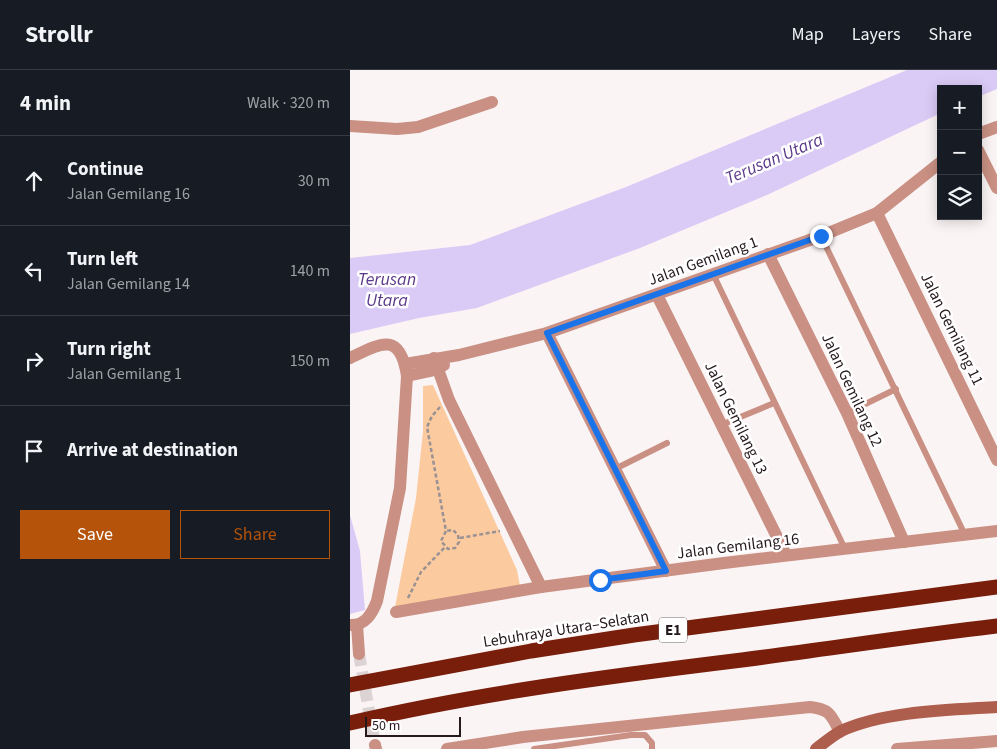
<!DOCTYPE html>
<meta charset="utf-8">
<style>
:root{--surface:#171b24;--page:#242831;--text:#f1f3f6;--muted:#9ea1a6;--line:#363941;--accent:#b45309}
body{margin:0;font-family:"Source Sans 3",sans-serif;background:var(--page);color:var(--text)}
.controls{position:absolute;right:15px;top:15px;display:grid;overflow:hidden;border-radius:0px;box-shadow:0 2px 12px #0003}
.controls button{width:45px;height:45px;display:grid;place-items:center;padding:0;border:0;border-bottom:1px solid var(--line);background:var(--surface);color:var(--text);font:25px sans-serif}
.scale{position:absolute;left:15px;bottom:12px;width:96px;box-sizing:border-box;padding-left:5px;border:2px solid #25191c;border-top:0;font-size:14px;line-height:18px;white-space:nowrap;color:#25191c;-webkit-text-stroke:4px #fff;paint-order:stroke}
.stop{position:absolute;width:15px;height:15px;margin:-11px;border:4px solid #1a73e8;border-radius:50%;background:#fff}
.stop.end{background:#1a73e8;border-color:#fff;box-shadow:0 1px 5px #0008}
.list{margin:0;padding:0;list-style:none}
h2{display:flex;justify-content:space-between;align-items:center;height:65px;margin:0;padding:0 20px;font-size:21px}
h2 small{font-size:16px;font-weight:400;color:var(--muted)}
.list li{display:grid;grid-template-columns:32px 1fr auto;gap:15px;align-items:center;box-sizing:border-box;height:90px;padding:0 20px;border-top:1px solid var(--line)}
.list b{display:block;font-size:19px;white-space:nowrap}
.list p{margin:0;font-size:16px;white-space:nowrap;color:var(--muted)}
.list em{font-size:16px;font-style:normal;color:var(--muted)}
.actions{display:flex;gap:10px;padding:15px 20px}
.actions a{flex:1;padding:11px 0;border:1px solid var(--accent);border-radius:0px;text-align:center;font-size:18px;color:var(--accent)}
.actions .main{background:var(--accent);color:#fff}
.icon{flex:none;width:28px;height:28px;fill:none;stroke:currentColor;stroke-width:2;stroke-linecap:round;stroke-linejoin:round}
.map{position:relative;flex:none;width:647px;height:679px;overflow:hidden}
header{display:flex;align-items:center;gap:30px;box-sizing:border-box;height:70px;padding:0 25px;background:var(--surface);border-bottom:1px solid var(--line)}
header strong{font-size:24px}
nav{display:flex;gap:28px;margin-inline-start:auto;font-size:18px}
main{display:flex}
aside{flex:1;background:var(--surface)}
.map>svg:first-child{display:block}
.green{fill:#fbcb9f}
.water{fill:#dacbf6}
.lines{fill:none;stroke-linecap:round;stroke-linejoin:round}
.street-tunnel{stroke:#dbd3d4;stroke-width:12;stroke-dasharray:12 6;stroke-linecap:butt}
.path{stroke:#9a9193;stroke-width:2.5;stroke-dasharray:4 2.5;stroke-linecap:butt}
.lane{stroke:#c99083;stroke-width:6}
.street{stroke:#c99083;stroke-width:12}
.secondary{stroke:#ae5e4c;stroke-width:12}
.highway{stroke:#781e0a;stroke-width:15}
.route{stroke:#1a73e8;stroke-width:6}
.labels{text-anchor:middle;dominant-baseline:central;stroke-width:5;stroke-linejoin:round;paint-order:stroke}
.shield{fill:#fff;stroke:#665e60;stroke-width:1}
.shield-label{font-size:15px;font-weight:bold;fill:#25191c}
.street-label{font-size:16px;fill:#25191c;stroke:#fff}
.water-label{font-size:18px;font-style:italic;fill:#5b3989;stroke:#fff}
</style>
<header>
<strong>Strollr</strong>
<nav><a>Map</a><a>Layers</a><a>Share</a></nav>
</header>
<main>
<aside>
<h2>4 min<small>Walk · 320 m</small></h2>
<ul class="list">
<li><svg class="icon" aria-label="ahead" viewBox="0 0 24 24"><path d="M12 20V5M6 11l6-6 6 6"/></svg><div><b>Continue</b><p>Jalan Gemilang 16</p></div><em>30 m</em></li>
<li><svg class="icon" aria-label="left" viewBox="0 0 24 24"><path d="M17 20v-9H6M10 6l-5 5 5 5"/></svg><div><b>Turn left</b><p>Jalan Gemilang 14</p></div><em>140 m</em></li>
<li><svg class="icon" aria-label="right" viewBox="0 0 24 24"><path d="M7 20v-9h11M14 6l5 5-5 5"/></svg><div><b>Turn right</b><p>Jalan Gemilang 1</p></div><em>150 m</em></li>
<li><svg class="icon" aria-label="arrive" viewBox="0 0 24 24"><path d="M6 21V4h12l-3 4 3 4H6"/></svg><div><b>Arrive at destination</b></div></li>
</ul>
<div class="actions"><a class="main">Save</a><a>Share</a></div>
</aside>
<div class="map">
<svg width="647" height="679" viewBox="0 0 647 679">
<rect width="100%" height="100%" fill="#fbf4f5"/>
<path class="green" d="M83 315 167 500 170 516 45 537 66 428 73 361V316Z"/>
<g class="water">
<path d="M557 0H647V19L628 27V19H591V43L417 125 290 178 127 238 69 248 0 264V188L120 175 276 117Z"/>
<path d="M0 445 10 481 15 540 0 544Z"/>
</g>
<g class="lines">
<path class="street-tunnel" d="M9 584 25 675"/>
<g class="path">
<path d="M90 337 82 346 77 357 96 461 91 471 98 479 105 478 109 472 108 465 103 460 96 461"/>
<path d="M110 468 150 461"/>
<path d="M58 528 71 502 95 477"/>
</g>
<g class="lane">
<path d="M471 166 615 465"/>
<path d="M364 206 495 479"/>
<path d="M497 343 546 319"/>
<path d="M371 355 424 333"/>
<path d="M265 399 317 373"/>
<path d="M184 679 281 665H295L302 673V679"/>
</g>
<g class="street">
<path d="M0 56 47 59 68 57 142 32"/>
<path d="M628 64 647 57"/>
<path d="M628 80 647 118"/>
<path d="M527 143 647 390"/>
<path d="M418 184 497 343 554 472"/>
<path d="M307 225 436 485"/>
<path d="M197 263 316 501"/>
<path d="M0 288C31 273 50 261 57 306L50 418 27 531C22 544 15 556 0 555"/>
<path d="M84 288 99 330 191 517"/>
<path d="M55 294 109 285 197 263 471 166 527 143 591 92"/>
<path d="M57 306 85 300 94 295"/>
<path d="M46 542 191 517 374 493 647 461"/>
<path d="M7 555 9 584"/>
<path d="M25 675 26 679"/>
<path d="M97 679 173 667 460 637C480 639 481 645 490 662"/>
<path d="M547 679 647 671"/>
</g>
<path class="secondary" d="M466 679C474 673 482 666 491 661 535 641 599 640 647 637"/>
<g class="highway">
<path d="M0 615 181 581 284 565 647 517"/>
<path d="M0 653C129 623 261 606 392 590 477 579 562 566 647 556"/>
</g>
</g>
<g class="lines">
<path class="route" d="M250 510 316 501 197 263 471 166"/>
</g>
<g class="labels">
<rect class="shield" x="309" y="547.5" width="28" height="25" rx="4"/>
<g class="shield-label">
<text x="323" y="560">E1</text>
</g>
<g class="street-label">
<text transform="translate(353 191) rotate(-20)">Jalan Gemilang 1</text>
<text transform="translate(602 259) rotate(64)">Jalan Gemilang 11</text>
<text transform="translate(502 320) rotate(65)">Jalan Gemilang 12</text>
<text transform="translate(386 348) rotate(64)">Jalan Gemilang 13</text>
<text transform="translate(388 476) rotate(-7)">Jalan Gemilang 16</text>
<text transform="translate(216 559) rotate(-9)">Lebuhraya Utara–Selatan</text>
</g>
<g class="water-label">
<text transform="translate(424 89) rotate(-23)">Terusan Utara</text>
<text x="37" y="209">Terusan<tspan x="37" dy="21">Utara</tspan></text>
</g>
</g>
</svg>
<div class="controls">
<button>+</button>
<button>−</button>
<button><svg class="icon" aria-label="layers" viewBox="0 0 24 24"><path d="M12 4l9 5-9 5-9-5zM3 14l9 5 9-5"/></svg></button>
</div>
<div class="scale">50 m</div>
<div class="stop" style="left:250px;top:510px"></div>
<div class="stop end" style="left:471px;top:166px"></div>
</div>
</main>
